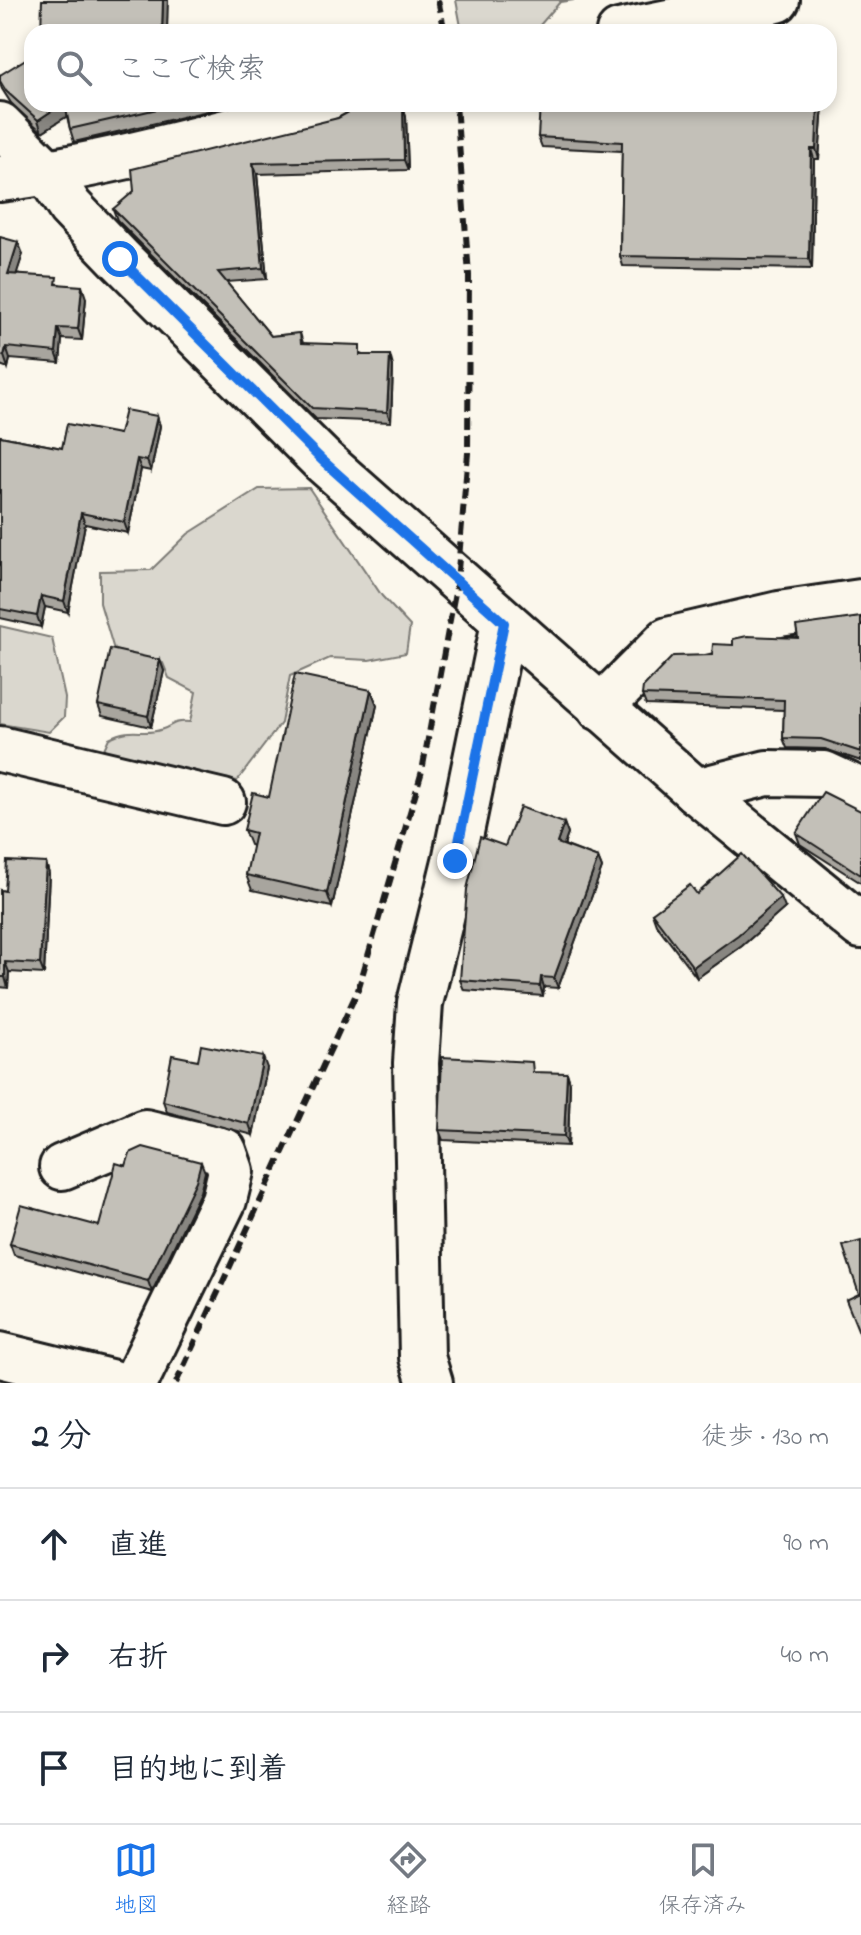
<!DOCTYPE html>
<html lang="ja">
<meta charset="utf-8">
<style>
:root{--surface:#fff;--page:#f2f2f3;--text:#1f2937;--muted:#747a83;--line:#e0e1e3;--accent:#1a73e8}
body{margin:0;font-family:"Indie Flower","Klee One",sans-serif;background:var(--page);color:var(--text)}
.stop{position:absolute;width:24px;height:24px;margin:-18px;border:6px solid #1a73e8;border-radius:50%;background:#fff}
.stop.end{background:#1a73e8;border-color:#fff;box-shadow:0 2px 8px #0008}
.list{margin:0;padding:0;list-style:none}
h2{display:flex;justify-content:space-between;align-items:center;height:104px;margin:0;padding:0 32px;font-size:34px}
h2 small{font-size:26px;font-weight:400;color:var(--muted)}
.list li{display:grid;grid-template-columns:52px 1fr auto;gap:24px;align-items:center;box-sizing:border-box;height:112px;padding:0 32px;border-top:2px solid var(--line)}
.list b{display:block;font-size:30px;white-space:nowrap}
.list em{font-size:26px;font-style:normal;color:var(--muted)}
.icon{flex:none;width:44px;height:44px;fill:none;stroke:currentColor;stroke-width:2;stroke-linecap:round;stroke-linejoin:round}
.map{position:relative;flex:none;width:861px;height:1383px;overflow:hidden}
.search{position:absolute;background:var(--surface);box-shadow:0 4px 12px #0003;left:24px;right:24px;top:24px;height:88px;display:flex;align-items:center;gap:20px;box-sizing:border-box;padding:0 28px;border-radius:24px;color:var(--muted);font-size:30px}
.sheet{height:440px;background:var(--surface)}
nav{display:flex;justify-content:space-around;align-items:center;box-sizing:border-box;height:112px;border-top:2px solid var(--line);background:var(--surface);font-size:22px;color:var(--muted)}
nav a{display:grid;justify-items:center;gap:4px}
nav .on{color:var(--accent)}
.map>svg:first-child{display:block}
.green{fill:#dad7ce;stroke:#7b7a75;stroke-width:2}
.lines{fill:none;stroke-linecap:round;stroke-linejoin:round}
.minor-casing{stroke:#1c1c1c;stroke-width:50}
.minor{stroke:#fbf7ec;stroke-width:44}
.rail{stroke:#1c1c1c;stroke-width:6;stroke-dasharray:12 6;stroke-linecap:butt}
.wall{fill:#a8a59e;stroke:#1c1c1c;stroke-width:2}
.shaded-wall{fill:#888681;stroke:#1c1c1c;stroke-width:2}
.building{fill:#c3c0b8;stroke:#1c1c1c;stroke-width:2}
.route{stroke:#1a73e8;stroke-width:10}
</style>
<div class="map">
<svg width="861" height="1383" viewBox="0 0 861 1383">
<rect width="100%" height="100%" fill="#fbf7ec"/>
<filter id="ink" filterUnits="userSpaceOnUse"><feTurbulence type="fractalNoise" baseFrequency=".0125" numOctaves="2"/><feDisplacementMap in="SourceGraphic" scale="16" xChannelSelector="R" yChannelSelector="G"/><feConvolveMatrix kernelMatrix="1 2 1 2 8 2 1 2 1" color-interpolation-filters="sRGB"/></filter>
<g filter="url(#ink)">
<g class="green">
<path d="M456 0H574L560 2 534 32H462Z"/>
<path d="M309 488 382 596 410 626 406 653 369 660 330 658 290 676 281 723 237 781 103 751 109 738C132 726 142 736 160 730 176 725 169 721 190 722L196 692 169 678 163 663 114 650 100 603V571L151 570 188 534 259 489Z"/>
<path d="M0 626 52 638 65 698 64 717 49 732 0 724Z"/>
</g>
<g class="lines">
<defs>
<g id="minor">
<path d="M619 32 777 0"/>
<path d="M0 125 48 173 70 207 120 259 322 460 696 791 861 926"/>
<path d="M0 179C113 165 225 131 336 104"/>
<path d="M600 708 668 640 779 614 861 602"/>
<path d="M0 749 223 802"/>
<path d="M696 791 767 773 824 774 861 791"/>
<path d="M62 1167 145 1132 224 1151 231 1171 224 1200 135 1383"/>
<path d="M0 1355 114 1383"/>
<path d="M430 1383 422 1357 416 1063 420 1003 455 861 504 623"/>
</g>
</defs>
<use href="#minor" class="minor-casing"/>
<use href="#minor" class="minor"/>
<g class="rail">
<path d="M438 0 445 32"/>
<path d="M176 1383 358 990 422 771 457 582 468 453 469 275 456 104"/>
</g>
</g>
<g class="wall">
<path d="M0 75 32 104H212V110L74 142 70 129 67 116 42 132 11 103 2 89 0 84Z"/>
<path d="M354 104H365L366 108 403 107 406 117 408 170 257 174 267 279 226 282 271 336 300 333 303 343 364 355 393 366 391 422 316 419 117 220 113 209 338 118 349 112Z"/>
<path d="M823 104 819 159H814L812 269 623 266 620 256 622 151 542 147 538 137Z"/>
<path d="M0 237 23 254 16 274 59 284 86 298 82 340 62 339 60 363 10 359 8 368 0 365Z"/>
<path d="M157 416 160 426 151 471 141 469 128 533 85 524 68 612 45 607 41 627 0 618V436L62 448 119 434Z"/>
<path d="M861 617V761L825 749 787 748 783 738 784 710 646 705 642 695 733 645 798 638Z"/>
<path d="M160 660 164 671 151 727 102 716 98 705Z"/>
<path d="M371 690 377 705 332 907 252 890 246 875 253 846 250 845 244 830 269 797Z"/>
<path d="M861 811V883L800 844 796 833Z"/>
<path d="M564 823 568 834 564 845 598 858 602 868 558 988 544 987 543 996 464 990 460 980 505 846Z"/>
<path d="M46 863 49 874 44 974 9 972 8 988 0 987V890L5 891Z"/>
<path d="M697 894 785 908 742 946 697 978 656 924 652 913Z"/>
<path d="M198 1060 267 1068 253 1135 167 1112 163 1101Z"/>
<path d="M567 1073 570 1083 568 1146 443 1140 439 1130Z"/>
<path d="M126 1166 205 1172 200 1192 152 1292 14 1255 10 1244 99 1226Z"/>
</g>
<g class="shaded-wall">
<path d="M163 0H168L167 32H162Z"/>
<path d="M62 104H66L69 115 42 132 38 120Z"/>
<path d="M818 104H823L819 159 816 149Z"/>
<path d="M403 107 406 117 408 170 404 160Z"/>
<path d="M811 149 814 159 812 269 809 259Z"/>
<path d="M253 163 257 174 267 279 263 268Z"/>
<path d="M18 242 23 254 13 285 8 274Z"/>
<path d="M82 286 86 298 82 340 78 329Z"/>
<path d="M58 328 62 339 60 363 56 352Z"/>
<path d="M6 347 10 359 8 368 4 356Z"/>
<path d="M390 355 393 366 391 422 387 412Z"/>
<path d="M157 416 160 426 151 471 147 461Z"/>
<path d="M137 459 141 469 128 533 124 522Z"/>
<path d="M81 513 85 524 68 612 64 601Z"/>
<path d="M41 596 45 607 41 627 37 616Z"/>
<path d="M160 660 164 671 151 727 148 716Z"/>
<path d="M371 690 377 705 332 907 327 893Z"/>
<path d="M564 823 568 834 561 853 557 843Z"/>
<path d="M598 858 602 868 558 988 554 978Z"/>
<path d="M46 863 49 874 44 974 40 964Z"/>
<path d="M781 898 785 908 742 946 697 978 693 967Z"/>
<path d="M5 962 9 972 8 988 5 977Z"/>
<path d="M541 977 544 987 543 996 540 986Z"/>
<path d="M263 1057 267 1068 253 1135 249 1124Z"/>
<path d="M567 1073 570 1083 568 1146 564 1136Z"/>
<path d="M201 1162 205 1172 200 1192 152 1292 148 1281Z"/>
</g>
<g class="building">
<path d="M42 0H163L162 32H41Z"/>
<path d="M32 55V104H62L38 120 6 91 0 81V75Z"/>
<path d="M65 104H179L70 129Z"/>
<path d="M354 104H363L364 108 403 107 404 160 253 163 263 268 218 272 271 336 300 333 301 343 360 345V355H390L387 412 312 408 113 209 134 191 132 169 338 118 349 112Z"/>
<path d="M540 104H818L816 149H811L809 259 620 256 622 142 538 137Z"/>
<path d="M0 237 18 242 8 274 57 277 56 284 82 286 78 329 58 328 56 352 6 347 4 356 0 355Z"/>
<path d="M125 410 157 416 147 461 137 459 124 522 81 513 64 601 41 596 37 616 0 609V436L62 448 67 424 119 434Z"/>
<path d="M861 617V752L821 739 783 738 784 700 642 695 643 687 673 656 712 655 713 644 733 645V639L747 636 798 638 796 626Z"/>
<path d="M110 649 160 660 148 716 98 705Z"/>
<path d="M295 674 371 690 327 893 246 875 255 833 244 830 253 793 269 797Z"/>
<path d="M823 792 861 811V875L796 833Z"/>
<path d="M520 807 564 823 557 843 598 858 554 978 541 977 540 986 460 980 467 889 480 837 505 846Z"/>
<path d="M742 854 781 898 738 935 693 967 652 913 690 885 697 894Z"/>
<path d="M7 861 46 863 40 964 5 962V977H0V890L5 891Z"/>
<path d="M201 1045 263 1057 249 1124 163 1101 172 1055 198 1060Z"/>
<path d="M442 1057 532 1062 533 1072 567 1073 564 1136 439 1130Z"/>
<path d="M143 1147 201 1162 196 1181 148 1281 10 1244 21 1205 99 1226 116 1163 126 1166 130 1153Z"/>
<path d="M861 1241V1337L846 1300 859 1294 843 1246Z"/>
</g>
</g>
<g class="lines" filter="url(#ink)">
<path class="route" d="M120 259 322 460 504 623 455 861"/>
</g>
</svg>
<div class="stop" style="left:120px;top:259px"></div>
<div class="stop end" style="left:455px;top:861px"></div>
<div class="search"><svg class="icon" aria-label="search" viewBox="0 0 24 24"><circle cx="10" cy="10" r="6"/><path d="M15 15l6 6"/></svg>ここで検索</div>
</div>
<section class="sheet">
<h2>2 分<small>徒歩 · 130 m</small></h2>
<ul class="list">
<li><svg class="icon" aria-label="ahead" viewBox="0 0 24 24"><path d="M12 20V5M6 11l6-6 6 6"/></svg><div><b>直進</b></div><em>90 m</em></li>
<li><svg class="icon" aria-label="right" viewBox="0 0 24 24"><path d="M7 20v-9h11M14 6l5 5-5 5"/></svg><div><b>右折</b></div><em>40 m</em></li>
<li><svg class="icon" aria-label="arrive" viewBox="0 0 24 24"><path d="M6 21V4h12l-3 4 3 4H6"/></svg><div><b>目的地に到着</b></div></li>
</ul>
</section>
<nav>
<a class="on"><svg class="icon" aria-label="map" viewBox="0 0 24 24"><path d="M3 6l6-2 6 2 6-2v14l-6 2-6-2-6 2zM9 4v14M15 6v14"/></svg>地図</a>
<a><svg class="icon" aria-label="directions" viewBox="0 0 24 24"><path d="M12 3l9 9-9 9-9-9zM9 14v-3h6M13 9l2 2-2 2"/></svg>経路</a>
<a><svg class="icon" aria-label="saved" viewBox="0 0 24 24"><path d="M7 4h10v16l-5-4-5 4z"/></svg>保存済み</a>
</nav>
